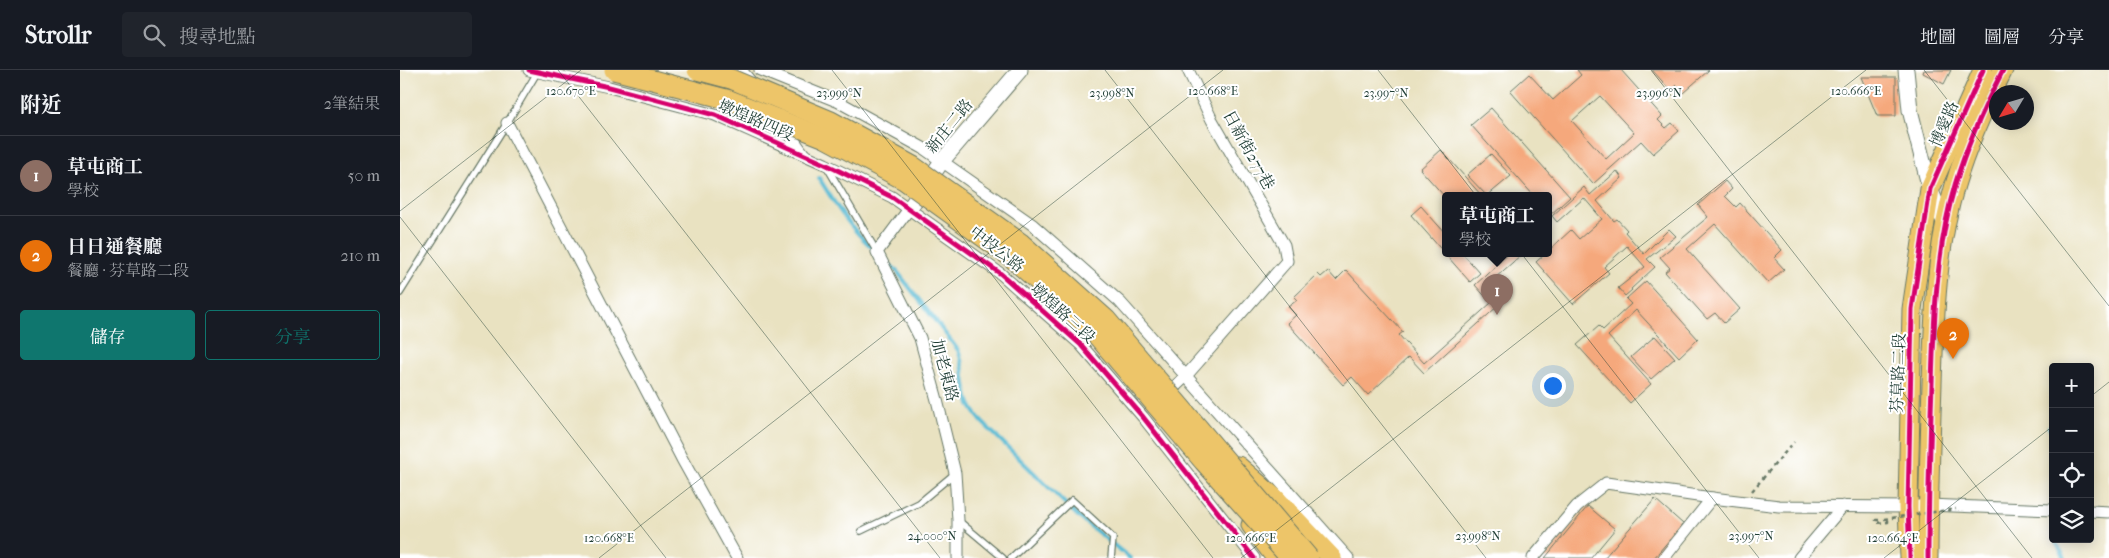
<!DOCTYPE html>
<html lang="zh-TW">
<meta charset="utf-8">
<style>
:root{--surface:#171b24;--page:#20242c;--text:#f1f3f6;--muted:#9ea1a6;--line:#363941;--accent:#0f766e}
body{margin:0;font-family:"IM FELL French Canon","Noto Serif TC",serif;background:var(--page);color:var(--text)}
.controls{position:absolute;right:15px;bottom:15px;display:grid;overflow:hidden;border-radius:5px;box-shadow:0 2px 12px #0003}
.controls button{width:45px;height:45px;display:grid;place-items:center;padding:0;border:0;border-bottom:1px solid var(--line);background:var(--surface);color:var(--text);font:25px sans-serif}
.compass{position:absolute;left:1589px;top:15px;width:45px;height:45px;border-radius:50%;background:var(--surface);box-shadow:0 2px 12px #0003;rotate:232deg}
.you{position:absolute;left:1152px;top:315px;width:18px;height:18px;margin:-12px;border:4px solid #fff;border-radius:50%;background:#1a73e8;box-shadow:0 0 0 8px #1a73e833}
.badge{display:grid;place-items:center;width:32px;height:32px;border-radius:50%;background:var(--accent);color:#fff;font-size:16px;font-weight:700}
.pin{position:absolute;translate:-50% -41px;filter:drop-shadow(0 1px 2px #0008)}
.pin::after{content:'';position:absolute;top:26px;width:18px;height:15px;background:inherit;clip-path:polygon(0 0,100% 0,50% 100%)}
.popup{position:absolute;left:1042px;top:122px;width:110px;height:65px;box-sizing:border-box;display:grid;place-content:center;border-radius:5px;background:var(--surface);filter:drop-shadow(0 1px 4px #0005);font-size:16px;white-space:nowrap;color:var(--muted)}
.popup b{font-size:19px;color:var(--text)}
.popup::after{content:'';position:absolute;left:50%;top:100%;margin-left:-10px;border:10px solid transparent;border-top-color:var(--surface)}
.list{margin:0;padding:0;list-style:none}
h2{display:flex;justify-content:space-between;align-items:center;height:65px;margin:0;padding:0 20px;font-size:21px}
h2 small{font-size:16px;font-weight:400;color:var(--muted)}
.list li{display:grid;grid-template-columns:32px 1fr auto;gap:15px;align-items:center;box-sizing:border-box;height:80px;padding:0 20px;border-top:1px solid var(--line)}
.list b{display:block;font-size:19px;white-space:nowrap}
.list p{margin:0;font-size:16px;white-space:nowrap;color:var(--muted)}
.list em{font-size:16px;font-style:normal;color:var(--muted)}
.actions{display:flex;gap:10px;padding:15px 20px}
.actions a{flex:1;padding:11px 0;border:1px solid var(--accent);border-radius:5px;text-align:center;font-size:18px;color:var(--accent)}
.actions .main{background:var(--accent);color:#fff}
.icon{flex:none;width:28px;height:28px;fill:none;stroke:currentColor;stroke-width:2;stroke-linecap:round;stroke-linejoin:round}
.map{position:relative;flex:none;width:1709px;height:488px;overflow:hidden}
header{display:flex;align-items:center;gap:30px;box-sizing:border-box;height:70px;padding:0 25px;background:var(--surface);border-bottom:1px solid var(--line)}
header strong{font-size:24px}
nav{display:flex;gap:28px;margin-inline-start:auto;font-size:18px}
.search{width:350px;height:45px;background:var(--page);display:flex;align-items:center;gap:12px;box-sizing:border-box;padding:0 18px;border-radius:5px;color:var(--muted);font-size:19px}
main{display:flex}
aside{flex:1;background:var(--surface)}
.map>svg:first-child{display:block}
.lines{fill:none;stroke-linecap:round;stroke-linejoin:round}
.stream{stroke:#52b8d1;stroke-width:4}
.building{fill:#f5a87c;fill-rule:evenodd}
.service-casing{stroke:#667765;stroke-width:8}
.minor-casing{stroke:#667765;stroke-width:13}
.tertiary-casing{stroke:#667765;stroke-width:17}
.primary-casing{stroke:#667765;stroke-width:21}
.path{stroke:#667765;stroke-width:2.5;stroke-dasharray:4 4;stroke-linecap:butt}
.service{stroke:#fff;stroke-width:5.5}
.minor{stroke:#fff;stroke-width:11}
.tertiary{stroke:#fff;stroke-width:15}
.primary{stroke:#edc569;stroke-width:19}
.primary-bridge-casing{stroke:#667765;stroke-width:21;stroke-linecap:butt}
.path-bridge{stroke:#667765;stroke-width:2.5;stroke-dasharray:4 4;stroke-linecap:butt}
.primary-bridge{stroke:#edc569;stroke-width:19}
.cycleway-casing{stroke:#fff;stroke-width:8}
.cycleway{stroke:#d6006c;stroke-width:5}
.ticks{fill:none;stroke:#1f3d34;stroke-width:1;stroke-opacity:0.45}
.labels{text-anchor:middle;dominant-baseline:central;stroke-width:4;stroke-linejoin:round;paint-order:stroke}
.street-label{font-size:16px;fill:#1f3d34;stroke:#fff}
.ticks-label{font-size:12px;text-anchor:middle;fill:#1f3d34;stroke:#fff;stroke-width:4;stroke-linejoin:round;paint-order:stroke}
</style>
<header>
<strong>Strollr</strong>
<div class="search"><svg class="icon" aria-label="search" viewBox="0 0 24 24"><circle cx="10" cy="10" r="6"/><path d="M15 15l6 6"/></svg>搜尋地點</div>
<nav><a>地圖</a><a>圖層</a><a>分享</a></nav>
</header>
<main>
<aside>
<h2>附近<small>2筆結果</small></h2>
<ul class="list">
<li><span class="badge" style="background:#8d6e63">1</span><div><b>草屯商工</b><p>學校</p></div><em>50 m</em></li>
<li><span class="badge" style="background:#e8710a">2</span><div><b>日日通餐廳</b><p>餐廳 · 芬草路二段</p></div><em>210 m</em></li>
</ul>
<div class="actions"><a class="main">儲存</a><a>分享</a></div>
</aside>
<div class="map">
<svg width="1709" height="488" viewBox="0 0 1709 488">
<rect width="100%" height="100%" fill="#fff"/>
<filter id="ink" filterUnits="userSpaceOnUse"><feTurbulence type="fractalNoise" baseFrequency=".02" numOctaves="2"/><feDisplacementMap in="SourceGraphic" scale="10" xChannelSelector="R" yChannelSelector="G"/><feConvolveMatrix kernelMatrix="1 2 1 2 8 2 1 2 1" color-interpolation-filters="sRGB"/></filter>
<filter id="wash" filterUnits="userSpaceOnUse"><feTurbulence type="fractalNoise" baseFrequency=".0096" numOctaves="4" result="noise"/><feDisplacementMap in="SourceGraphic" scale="20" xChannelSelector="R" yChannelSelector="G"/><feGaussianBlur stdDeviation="1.12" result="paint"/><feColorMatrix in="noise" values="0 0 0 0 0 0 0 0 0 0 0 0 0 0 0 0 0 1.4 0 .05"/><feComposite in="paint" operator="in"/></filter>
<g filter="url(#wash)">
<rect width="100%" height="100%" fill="#e9e2c1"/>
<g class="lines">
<g class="stream">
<path d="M419 108C435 134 450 159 474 179"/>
<path d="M486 191 496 200 558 280C565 297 563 314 569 331 571 339 578 346 582 352L680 448 730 488"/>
<path d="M1649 357 1653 361"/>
<path d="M1654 469 1665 488"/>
</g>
</g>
<g id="blocks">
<g class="building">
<path d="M1177 0H1221L1262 46 1258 50 1266 58 1272 53 1279 61 1253 84 1241 71 1193 114 1110 21 1129 4 1153 30 1181 5ZM1200 26 1234 63 1206 89 1172 51Z"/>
<path d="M1252 0H1309L1283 23 1277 15 1271 21Z"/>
<path d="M1524 0H1551L1544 14 1523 3Z"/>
<path d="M1461 7H1496V46H1477Z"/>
<path d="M1091 38 1170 127 1150 145 1148 142V126H1134L1071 55Z"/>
<path d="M1041 80 1082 126H1046V128L1020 99Z"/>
<path d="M1091 84 1111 106 1087 126 1067 105Z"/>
<path d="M1217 101 1222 108 1197 131 1214 151 1217 149 1227 160 1225 162 1244 184 1269 159 1276 166 1247 189 1255 197 1231 219 1232 220 1225 226 1218 218 1245 197 1227 176 1204 197 1209 203 1173 234 1136 192 1145 184H1148V181L1171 160 1179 169 1202 149 1184 128 1157 152 1152 146 1184 117 1190 125Z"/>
<path d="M1325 111 1332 119 1325 126 1336 137 1340 133 1382 180 1374 188 1384 199 1368 213 1315 154 1287 179 1340 239 1324 253 1315 243 1307 249 1265 202 1270 198 1260 187 1308 147 1298 135Z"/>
<path d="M1021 136 1046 164V184H1063L1080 203 1070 212 1011 145Z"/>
<path d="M1109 184H1122L1085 217 1100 234 1024 303 1009 287 968 325 952 307 943 315 887 253 896 245 888 237 897 230 894 227 918 204 921 207 928 201 936 210 946 200 1003 262 999 265 1024 293 1091 233 1075 215Z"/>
<path d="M1246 211 1298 269 1279 287 1236 240 1208 266 1251 314 1230 333 1177 275 1199 256 1203 260 1231 234 1226 229Z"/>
<path d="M1255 266 1275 288 1251 309 1231 287Z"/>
<path d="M1255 429 1283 454 1259 482 1254 488H1204Z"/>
<path d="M1188 436 1215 459 1191 488H1145Z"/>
</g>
</g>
</g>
<g filter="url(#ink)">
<use href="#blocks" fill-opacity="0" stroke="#667765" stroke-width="1"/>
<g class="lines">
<defs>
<g id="service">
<path d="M427 97 477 182"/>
<path d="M0 223 107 53 138 1"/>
<path d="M559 451 603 488"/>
<path d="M461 461 519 433 554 404"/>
<path d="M611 488 672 430 713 468 711 488"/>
</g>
<g id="minor">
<path d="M129 0 209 17 315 45 425 94 492 127 601 204 681 275 743 347 854 488"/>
<path d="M341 0 356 18"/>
<path d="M360 0 439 32 523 78 633 155 720 232 948 488"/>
<path d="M380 51 403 83"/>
<path d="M107 53 282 389 337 488"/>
<path d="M509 139 477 182 520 268 537 330 555 403 558 450V488"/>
<path d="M765 326 785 307 887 191 884 175 812 50 788 0"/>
<path d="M1690 441 1709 442"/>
<path d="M1133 488 1177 436 1206 413 1312 428 1379 436 1508 437 1528 435 1653 440"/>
<path d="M1264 488 1312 428"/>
<path d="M1399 488 1443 436"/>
</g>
<g id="tertiary">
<path d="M1506 0 1510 40 1530 119 1545 154"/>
<path d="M509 139 542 91 620 0"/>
</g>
<g id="primary">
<path d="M838 396 877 430 932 488"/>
<path d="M851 455 876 488"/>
<path d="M1510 488 1508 437 1512 239 1530 119 1583 0"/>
<path d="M1528 488C1528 430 1530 372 1532 314 1534 248 1536 179 1555 115 1567 75 1584 37 1603 0"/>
</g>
</defs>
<use href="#service" class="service-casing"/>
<use href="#minor" class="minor-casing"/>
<use href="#tertiary" class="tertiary-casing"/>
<use href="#primary" class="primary-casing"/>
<g class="path">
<path d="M1352 421 1394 372"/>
<path d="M1479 450H1476V453L1488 452V448"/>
</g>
<use href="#service" class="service"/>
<use href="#minor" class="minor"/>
<use href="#tertiary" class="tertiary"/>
<use href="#primary" class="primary"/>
<defs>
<g id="primary-bridge">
<path d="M214 0 330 30 425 68 504 110 612 188 693 261 804 392 890 488"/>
<path d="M297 0 331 9 431 51 513 96 621 173 706 249 909 488"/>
</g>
</defs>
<use href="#primary-bridge" class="primary-bridge-casing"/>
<path class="path-bridge" d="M1484 449 1556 439"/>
<use href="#primary-bridge" class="primary-bridge"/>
<defs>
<g id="cycleway">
<path d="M129 0 209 17 315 45 425 94 492 127 601 204 681 275 743 347 854 488"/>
<path d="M1510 488 1508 437 1512 239 1530 119 1583 0"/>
<path d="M1528 488C1528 430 1530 372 1532 314 1534 248 1536 179 1555 115 1567 75 1584 37 1603 0"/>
</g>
</defs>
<use href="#cycleway" class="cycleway-casing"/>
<use href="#cycleway" class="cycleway"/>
</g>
</g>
<path class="ticks" d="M158 0 540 488M432 0 813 488M705 0 1086 488M978 0 1359 488M1251 0 1632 488M1524 0 1709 236M0 141 181 0M0 147 266 488M1690 327 1709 312M199 488 823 0M841 488 1466 0M1484 488 1653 356"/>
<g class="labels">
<g class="street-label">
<text transform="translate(356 50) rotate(23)">墩煌路四段</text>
<text transform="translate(1544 54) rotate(-67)">博愛路</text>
<text transform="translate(549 56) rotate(-51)">新庄二路</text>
<text transform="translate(849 80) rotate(61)">日新街277巷</text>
<text transform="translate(597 179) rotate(38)">中投公路</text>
<text transform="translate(663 243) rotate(42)">墩煌路三段</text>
<text transform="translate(545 300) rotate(75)">加老東路</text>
<text transform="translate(1498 303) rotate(-88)">芬草路二段</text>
</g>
</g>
<g class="ticks-label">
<text x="171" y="25">120.670°E</text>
<text x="813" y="25">120.668°E</text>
<text x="1456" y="25">120.666°E</text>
<text x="439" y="27">23.999°N</text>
<text x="712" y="27">23.998°N</text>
<text x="986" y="27">23.997°N</text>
<text x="1259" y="27">23.996°N</text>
<text x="532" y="470">24.000°N</text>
<text x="1078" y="470">23.998°N</text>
<text x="1351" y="470">23.997°N</text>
<text x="209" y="472">120.668°E</text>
<text x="851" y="472">120.666°E</text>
<text x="1493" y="472">120.664°E</text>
</g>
</svg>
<div class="controls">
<button>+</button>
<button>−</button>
<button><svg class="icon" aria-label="locate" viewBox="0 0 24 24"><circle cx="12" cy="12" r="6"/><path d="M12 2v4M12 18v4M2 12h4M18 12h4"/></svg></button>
<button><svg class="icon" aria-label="layers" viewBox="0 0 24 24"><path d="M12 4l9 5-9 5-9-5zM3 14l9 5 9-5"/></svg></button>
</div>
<svg class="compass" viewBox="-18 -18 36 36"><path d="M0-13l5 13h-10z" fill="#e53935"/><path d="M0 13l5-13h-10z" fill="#9ea1a6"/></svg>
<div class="you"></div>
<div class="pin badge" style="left:1097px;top:245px;background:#8d6e63">1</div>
<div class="popup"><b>草屯商工</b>學校</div>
<div class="pin badge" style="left:1553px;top:289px;background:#e8710a">2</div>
</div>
</main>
